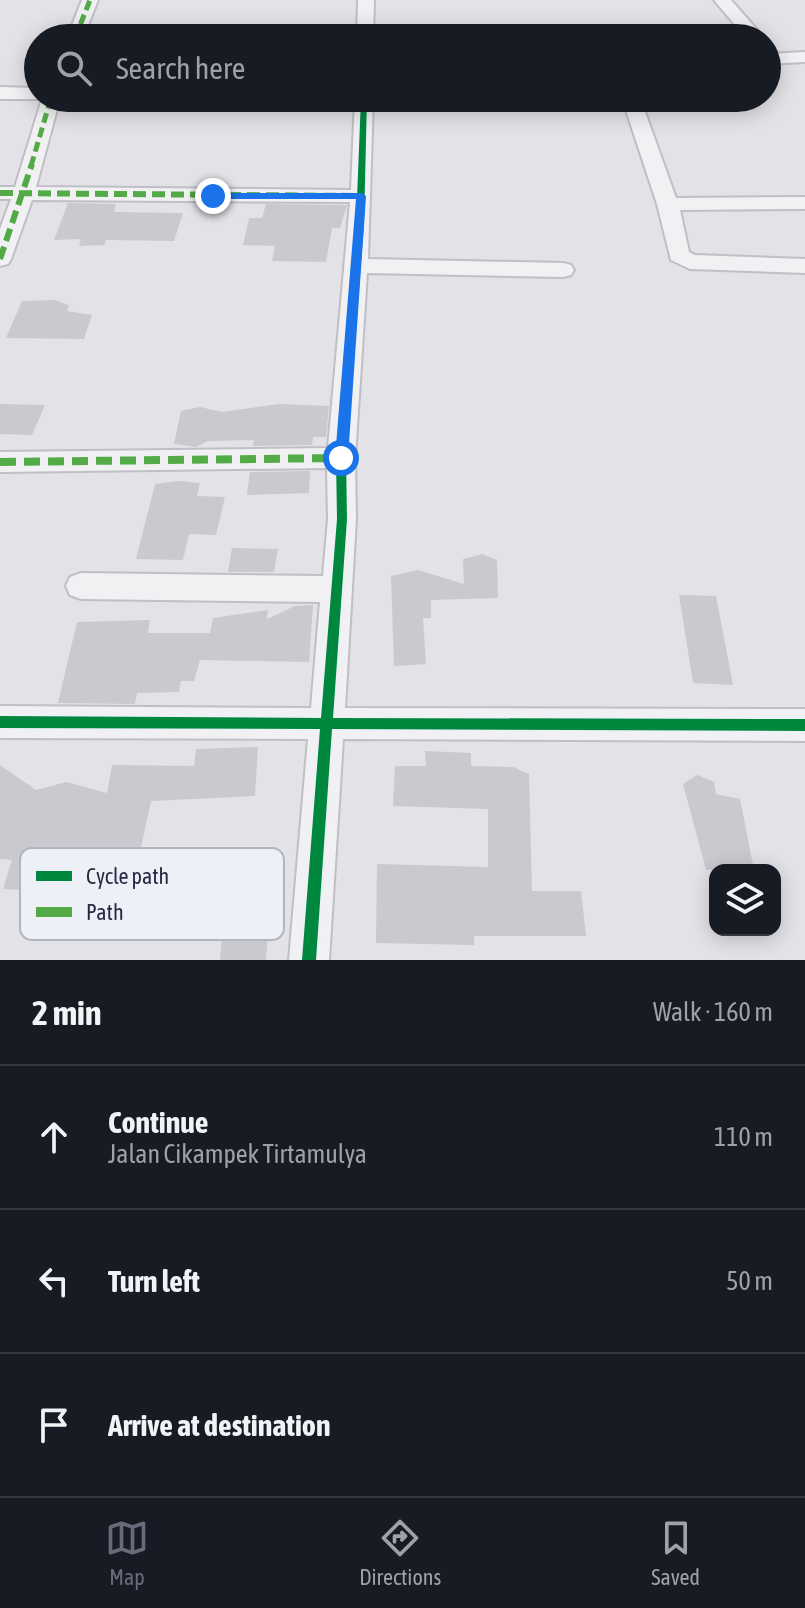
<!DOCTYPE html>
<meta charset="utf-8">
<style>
:root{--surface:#171b24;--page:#20242c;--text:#f1f3f6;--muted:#9ea1a6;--line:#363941;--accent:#686b7c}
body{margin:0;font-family:"Asap Condensed",sans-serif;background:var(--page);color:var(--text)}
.controls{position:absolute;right:24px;bottom:24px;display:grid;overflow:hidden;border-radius:16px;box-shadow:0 4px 20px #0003}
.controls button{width:72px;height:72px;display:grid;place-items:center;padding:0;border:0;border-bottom:2px solid var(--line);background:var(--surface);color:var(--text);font:40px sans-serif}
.stop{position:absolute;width:24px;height:24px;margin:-18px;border:6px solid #1a73e8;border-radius:50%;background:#fff}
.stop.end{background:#1a73e8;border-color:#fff;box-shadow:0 2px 8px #0008}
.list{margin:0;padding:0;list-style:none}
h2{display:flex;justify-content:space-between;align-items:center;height:104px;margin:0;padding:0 32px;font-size:34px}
h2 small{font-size:26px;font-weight:400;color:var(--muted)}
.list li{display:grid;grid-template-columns:52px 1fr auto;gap:24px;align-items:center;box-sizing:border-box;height:144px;padding:0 32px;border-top:2px solid var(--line)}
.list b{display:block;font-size:30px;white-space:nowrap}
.list p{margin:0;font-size:26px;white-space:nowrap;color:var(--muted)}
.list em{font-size:26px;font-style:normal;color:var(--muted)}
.icon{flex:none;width:44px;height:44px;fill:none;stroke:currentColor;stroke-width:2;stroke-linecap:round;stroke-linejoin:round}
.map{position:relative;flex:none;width:805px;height:960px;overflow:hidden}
.search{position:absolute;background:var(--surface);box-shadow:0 4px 20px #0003;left:24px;right:24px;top:24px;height:88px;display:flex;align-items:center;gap:20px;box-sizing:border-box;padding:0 28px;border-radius:44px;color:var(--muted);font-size:30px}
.sheet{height:536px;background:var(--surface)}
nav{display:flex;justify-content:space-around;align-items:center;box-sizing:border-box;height:112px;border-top:2px solid var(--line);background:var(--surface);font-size:22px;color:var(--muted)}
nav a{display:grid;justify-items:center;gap:4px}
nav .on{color:var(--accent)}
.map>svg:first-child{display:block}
.building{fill:#c9c9cf}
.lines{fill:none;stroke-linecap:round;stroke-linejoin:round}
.minor-casing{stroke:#bfbfc5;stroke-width:4}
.minor{fill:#f1f1f4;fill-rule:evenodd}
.quiet-far2{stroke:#53ab47;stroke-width:5;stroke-dasharray:10 5;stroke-linecap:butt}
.quiet-far1{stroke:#53ab47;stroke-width:6;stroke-dasharray:13 6;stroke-linecap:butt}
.quiet{stroke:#53ab47;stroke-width:8;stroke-dasharray:16 8;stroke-linecap:butt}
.cycleway-casing{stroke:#eef0f7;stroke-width:5}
.cycleway{fill:#00873e;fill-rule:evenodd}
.route{fill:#1a73e8}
.key{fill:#eef0f7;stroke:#b2b5c1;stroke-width:2}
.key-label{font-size:22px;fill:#262b43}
</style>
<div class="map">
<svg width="805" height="960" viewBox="0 0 805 960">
<rect width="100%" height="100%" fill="#e2e2e7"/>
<g class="building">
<path d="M68 203 116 204 114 212 183 213 174 241 106 240 104 245 79 246 81 239 54 240Z"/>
<path d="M266 204 347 205 340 228H332L326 262 272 261 275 246 243 245 249 218H262Z"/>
<path d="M55 300 69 305 67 311 92 315 84 339 6 338 22 301Z"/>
<path d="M0 404 45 405 32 435 0 434Z"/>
<path d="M279 404 329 406 326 437H313L312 445 253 446 254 440 208 441 196 447 174 444 181 411 200 407 222 412Z"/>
<path d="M310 471 309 493 247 495 250 472Z"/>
<path d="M179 481 200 483 197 496 225 497 216 535 189 534 183 560 136 559 155 484Z"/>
<path d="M232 548 278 549 274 572H228Z"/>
<path d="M482 554 497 560 498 598 431 600V618H423L426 664 394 666 391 576 418 570 464 584 463 559Z"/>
<path d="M679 595 716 596 733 685 693 683Z"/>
<path d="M313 605 309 662 200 660 194 681H181L179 692 137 693 135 704 58 703 77 622 150 620 148 633H210L213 618 268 610 267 619 295 606Z"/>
<path d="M258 747 255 796 151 801 137 866 56 867 50 891 3 889 12 860 0 859V765L36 790 66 782 107 793 112 765 194 766 196 749Z"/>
<path d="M425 751 471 753V766L513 767 529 774 532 891H581L586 936H474V945L376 943 377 864 488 867V809L393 806 395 766H426Z"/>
<path d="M697 775 714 782 716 794 740 799 754 870H706L683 784Z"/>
<path d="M228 858 240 864 236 926 268 933 266 960H220L223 927 196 928 203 866Z"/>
</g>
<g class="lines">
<defs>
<g id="minor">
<path d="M82 0H98L83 38H67Z"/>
<path d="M358 0H374L373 38H357Z"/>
<path d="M714 0H731L759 32 760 38H746Z"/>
<path d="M805 52V62L767 64V54Z"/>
<path d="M0 87 38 88V98H60L36 187 351 190 355 98H373L368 259 563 263 571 265 574 270 571 275 563 277 367 273 355 458 356 519 345 708 805 709V741L343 739 329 960H289L308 739 0 738V706L311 708 320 602 81 599 70 595 66 586 70 577 81 573 323 576 328 519 327 468 0 472V452L328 448 350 202 32 200 11 259 8 264 0 266V229L11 199H0V187H15L42 99H0Z"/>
<path d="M622 98H640L676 198 805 197V209L680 210 689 252 695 255 805 259V273L690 269 671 260 657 204Z"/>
</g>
</defs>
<use href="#minor" class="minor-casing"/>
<use href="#minor" class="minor"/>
<g class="quiet-far2">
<path d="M75 38 90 0"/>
<path d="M31 166 51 98"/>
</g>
<g class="quiet-far1">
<path d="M0 193 361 196"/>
<path d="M0 259 32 164"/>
</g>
<path class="quiet" d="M0 462 341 458"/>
<defs>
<path id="cycleway" d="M361 98H367L364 224 346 458 347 519 333 718 805 719V731L332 729 316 960H302L320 729 0 728V716L321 718 337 519 336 458 356 224Z"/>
</defs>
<use href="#cycleway" class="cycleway-casing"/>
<use href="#cycleway" class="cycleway"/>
</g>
<path class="route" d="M361 193 366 196 348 458 341 463 335 458 356 199H213L208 196 213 193Z"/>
<rect x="20" y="848" width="264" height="92" rx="12" class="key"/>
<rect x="36" y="871" width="36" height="10" fill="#00873e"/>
<rect x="36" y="907" width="36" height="10" fill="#53ab47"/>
<g class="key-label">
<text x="86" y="884">Cycle path</text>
<text x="86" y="920">Path</text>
</g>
</svg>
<div class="controls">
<button><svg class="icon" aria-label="layers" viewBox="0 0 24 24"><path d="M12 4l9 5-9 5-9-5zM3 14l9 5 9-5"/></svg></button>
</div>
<div class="stop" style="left:341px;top:458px"></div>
<div class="stop end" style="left:213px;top:196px"></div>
<div class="search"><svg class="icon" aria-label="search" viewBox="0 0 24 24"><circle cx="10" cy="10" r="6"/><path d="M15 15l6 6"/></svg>Search here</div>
</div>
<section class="sheet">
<h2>2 min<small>Walk · 160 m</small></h2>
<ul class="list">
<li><svg class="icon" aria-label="ahead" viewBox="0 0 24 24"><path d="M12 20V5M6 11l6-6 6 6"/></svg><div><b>Continue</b><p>Jalan Cikampek Tirtamulya</p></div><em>110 m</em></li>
<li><svg class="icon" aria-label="left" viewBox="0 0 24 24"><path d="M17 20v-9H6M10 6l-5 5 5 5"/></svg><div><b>Turn left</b></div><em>50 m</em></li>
<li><svg class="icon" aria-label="arrive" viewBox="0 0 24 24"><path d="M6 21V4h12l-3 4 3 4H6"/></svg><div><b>Arrive at destination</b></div></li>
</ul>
</section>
<nav>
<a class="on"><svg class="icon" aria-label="map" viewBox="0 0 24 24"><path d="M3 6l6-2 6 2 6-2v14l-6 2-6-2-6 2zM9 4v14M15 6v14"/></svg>Map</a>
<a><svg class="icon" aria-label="directions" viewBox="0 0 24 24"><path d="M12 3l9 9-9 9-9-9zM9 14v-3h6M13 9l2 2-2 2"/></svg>Directions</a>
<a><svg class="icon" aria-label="saved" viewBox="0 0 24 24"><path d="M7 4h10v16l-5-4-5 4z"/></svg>Saved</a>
</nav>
